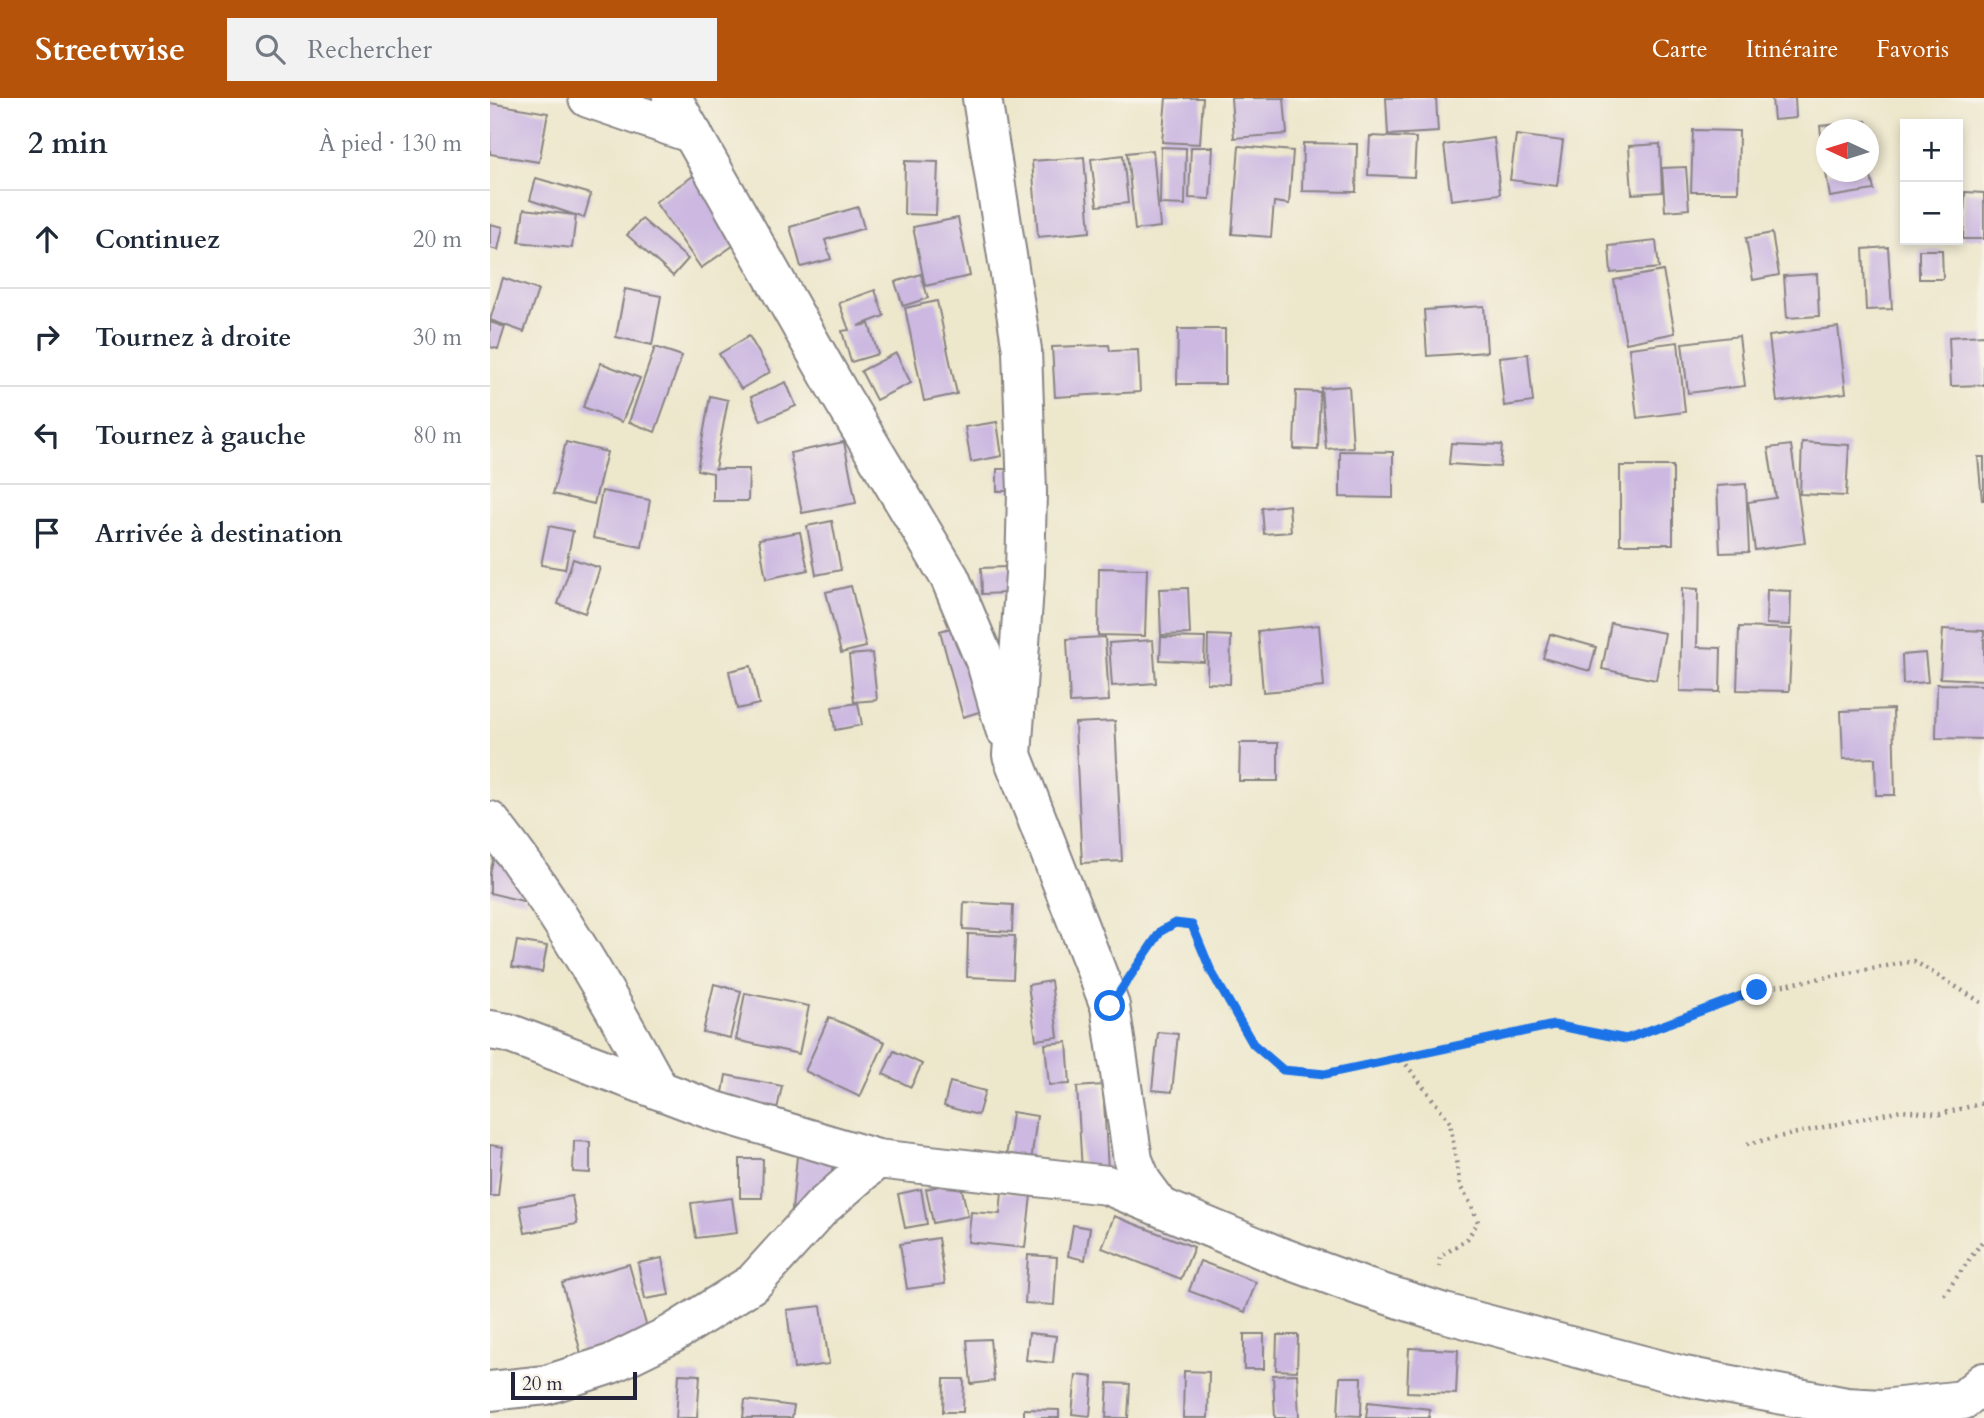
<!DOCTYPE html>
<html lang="fr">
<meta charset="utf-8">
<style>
:root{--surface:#fff;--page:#f2f2f3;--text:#1f2937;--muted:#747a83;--line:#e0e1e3;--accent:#b45309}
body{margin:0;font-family:Cardo,serif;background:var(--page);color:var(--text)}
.controls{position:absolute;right:21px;top:21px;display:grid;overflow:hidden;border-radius:0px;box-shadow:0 4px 10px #0003}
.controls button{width:63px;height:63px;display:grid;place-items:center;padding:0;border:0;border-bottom:2px solid var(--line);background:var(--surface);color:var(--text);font:35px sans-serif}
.compass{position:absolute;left:1326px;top:21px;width:63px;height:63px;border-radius:50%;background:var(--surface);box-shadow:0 4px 10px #0003;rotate:274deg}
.scale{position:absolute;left:21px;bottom:18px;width:126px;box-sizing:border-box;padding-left:7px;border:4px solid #22223b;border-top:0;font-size:19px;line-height:24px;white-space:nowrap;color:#22223b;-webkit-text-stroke:5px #f7f3e8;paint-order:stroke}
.stop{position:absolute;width:21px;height:21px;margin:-16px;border:5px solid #1a73e8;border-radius:50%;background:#fff}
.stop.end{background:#1a73e8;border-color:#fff;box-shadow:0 2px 7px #0008}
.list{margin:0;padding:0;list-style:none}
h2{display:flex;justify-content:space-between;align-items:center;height:91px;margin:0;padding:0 28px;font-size:30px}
h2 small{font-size:23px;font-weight:400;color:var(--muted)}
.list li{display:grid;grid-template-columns:46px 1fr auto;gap:21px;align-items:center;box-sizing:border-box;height:98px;padding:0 28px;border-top:2px solid var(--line)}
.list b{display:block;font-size:26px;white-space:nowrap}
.list em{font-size:23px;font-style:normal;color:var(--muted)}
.icon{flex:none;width:38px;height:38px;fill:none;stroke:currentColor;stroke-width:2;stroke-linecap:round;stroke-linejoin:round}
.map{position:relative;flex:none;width:1494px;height:1320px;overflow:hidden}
header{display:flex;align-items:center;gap:42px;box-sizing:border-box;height:98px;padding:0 35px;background:var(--accent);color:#fff}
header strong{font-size:33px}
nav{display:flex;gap:38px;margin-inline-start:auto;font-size:24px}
.search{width:490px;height:63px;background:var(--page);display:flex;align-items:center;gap:18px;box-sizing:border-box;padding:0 24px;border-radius:0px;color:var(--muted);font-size:26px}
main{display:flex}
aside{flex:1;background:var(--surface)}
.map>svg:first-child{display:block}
.building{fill:#ccb8e1}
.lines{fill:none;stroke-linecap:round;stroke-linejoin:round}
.minor-casing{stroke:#888484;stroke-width:42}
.path{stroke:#888484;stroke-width:4.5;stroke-dasharray:2 5;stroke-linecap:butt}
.minor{stroke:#fff;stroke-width:38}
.route{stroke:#1a73e8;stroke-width:9}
</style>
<header>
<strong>Streetwise</strong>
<div class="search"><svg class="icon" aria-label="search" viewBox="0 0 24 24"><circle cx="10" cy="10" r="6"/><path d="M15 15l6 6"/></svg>Rechercher</div>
<nav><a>Carte</a><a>Itinéraire</a><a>Favoris</a></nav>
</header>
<main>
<aside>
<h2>2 min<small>À pied · 130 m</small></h2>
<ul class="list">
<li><svg class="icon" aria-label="ahead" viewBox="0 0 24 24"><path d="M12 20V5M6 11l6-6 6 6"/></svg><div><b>Continuez</b></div><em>20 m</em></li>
<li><svg class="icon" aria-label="right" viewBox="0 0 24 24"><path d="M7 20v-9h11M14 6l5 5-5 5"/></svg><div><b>Tournez à droite</b></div><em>30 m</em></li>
<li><svg class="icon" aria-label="left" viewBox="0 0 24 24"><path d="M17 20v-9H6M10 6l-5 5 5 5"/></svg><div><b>Tournez à gauche</b></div><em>80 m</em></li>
<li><svg class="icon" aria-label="arrive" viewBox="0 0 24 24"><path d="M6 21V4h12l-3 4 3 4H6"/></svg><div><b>Arrivée à destination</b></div></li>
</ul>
</aside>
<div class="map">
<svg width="1494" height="1320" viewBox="0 0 1494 1320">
<rect width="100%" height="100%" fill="#f7f3e8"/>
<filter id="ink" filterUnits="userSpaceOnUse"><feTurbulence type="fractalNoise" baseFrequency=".0143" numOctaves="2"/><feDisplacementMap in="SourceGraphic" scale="14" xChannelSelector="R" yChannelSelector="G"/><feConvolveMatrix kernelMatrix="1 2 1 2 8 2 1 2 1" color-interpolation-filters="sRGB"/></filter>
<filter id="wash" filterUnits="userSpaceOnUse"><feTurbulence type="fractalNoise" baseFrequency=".00686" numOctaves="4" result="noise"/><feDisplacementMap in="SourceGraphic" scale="28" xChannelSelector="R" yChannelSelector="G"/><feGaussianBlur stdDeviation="1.57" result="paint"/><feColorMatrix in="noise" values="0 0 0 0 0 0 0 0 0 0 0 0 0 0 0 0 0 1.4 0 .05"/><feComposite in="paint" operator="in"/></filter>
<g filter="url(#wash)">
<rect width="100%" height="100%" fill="#ede7cc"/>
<g id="blocks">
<g class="building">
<path d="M676 0H713L710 46 672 44Z"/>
<path d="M741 0H794L797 36 744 40Z"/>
<path d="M896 0H946L948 34 898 37Z"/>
<path d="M1282 0H1305L1306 20 1284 22Z"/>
<path d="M0 5 58 15 49 64 0 56Z"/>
<path d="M1376 23 1377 32H1336V53L1333 54 1330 28Z"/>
<path d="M1203 32 1249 33 1248 94H1201Z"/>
<path d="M1026 37 1073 43 1067 88 1020 82Z"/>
<path d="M880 38 926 40 924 79 878 77Z"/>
<path d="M1004 40 1010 96 961 102 954 47Z"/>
<path d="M813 45 867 46 866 94 812 93Z"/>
<path d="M1170 46 1172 94 1142 96 1139 48Z"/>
<path d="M749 48 803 53 799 106 784 104 781 139 742 136Z"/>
<path d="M671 49 696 50 695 107 670 106Z"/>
<path d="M701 49H723L720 101 699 100Z"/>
<path d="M663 52 670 129 645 132 637 55Z"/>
<path d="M633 57 638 105 607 108 601 61Z"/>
<path d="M594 59 600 134 548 139 542 63Z"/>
<path d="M415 63 448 64 446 117 414 116Z"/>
<path d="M1378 66 1384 92 1340 99 1336 75 1378 74Z"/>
<path d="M1196 69 1199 111 1175 113 1172 70Z"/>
<path d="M212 72 257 138 211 170 165 104Z"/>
<path d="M46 80 101 96 94 120 86 117 82 150 29 144 34 111 85 117 40 102Z"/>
<path d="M1475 94 1494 95V141H1473Z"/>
<path d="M368 109 374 130 335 142 341 161 311 169 300 129Z"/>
<path d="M468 120 480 178 435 188 423 129Z"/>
<path d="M152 121 198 161 183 178 137 137Z"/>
<path d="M0 126 13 129 8 152 0 150Z"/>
<path d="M1282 135 1289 177 1263 182 1256 140Z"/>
<path d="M1166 143 1169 170 1121 175 1119 148Z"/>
<path d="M1398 149 1402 211 1376 212 1373 151Z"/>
<path d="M1429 152H1452L1453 181H1429Z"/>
<path d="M1173 173 1185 235 1136 245 1124 182Z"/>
<path d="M431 176 438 200 413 208 405 184Z"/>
<path d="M1327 176 1329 218 1297 220 1294 178Z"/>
<path d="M13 180 48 192 34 234 0 222Z"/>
<path d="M135 191 171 198 162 247 126 239Z"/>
<path d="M385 192 394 218 368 228 379 226 388 256 361 264 352 233 359 232 349 205Z"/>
<path d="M447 203 467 296 434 303 415 210Z"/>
<path d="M994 208 997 254 937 258 934 212Z"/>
<path d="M0 224 15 229 8 251 0 249Z"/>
<path d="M1348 229 1356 295 1287 304 1279 238Z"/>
<path d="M688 231H735V286H687Z"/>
<path d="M1494 237V287L1461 288 1459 239Z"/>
<path d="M259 238 280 274 251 291 229 256Z"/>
<path d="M1249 238 1255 288 1198 295 1192 245Z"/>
<path d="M1188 244 1195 314 1147 320 1139 250Z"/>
<path d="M619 247 620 253 648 252 650 294 565 299 562 249Z"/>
<path d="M165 249 192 258 165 334 139 324Z"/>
<path d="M406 255 421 285 386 302 371 273Z"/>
<path d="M1038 256 1043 304 1014 308 1009 259Z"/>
<path d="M111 265 150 280 132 324 93 309Z"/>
<path d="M296 284 306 308 271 323 261 299Z"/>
<path d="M859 288 863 349 836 351 831 290Z"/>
<path d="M806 293 830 294 828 352 804 351Z"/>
<path d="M220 298 238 302 225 371H259L258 403H223V375L207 372Z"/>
<path d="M507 324 512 358 481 364 475 329Z"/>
<path d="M76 344 117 354 104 406 63 396Z"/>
<path d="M354 344 366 405 312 415 300 355Z"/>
<path d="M1312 344 1359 347 1356 398 1310 396Z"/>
<path d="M961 345 1012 347 1010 369 959 366Z"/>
<path d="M1301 347 1315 445 1265 452 1258 404 1286 400 1278 350Z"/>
<path d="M850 353 903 354V400L850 399Z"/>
<path d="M1488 359H1494V402H1492Z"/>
<rect x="1130" y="368" width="53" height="78"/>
<path d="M507 371H537L538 393H507Z"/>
<path d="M1256 386 1259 454 1230 455 1227 388Z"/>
<path d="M112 393 160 402 152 449 103 440Z"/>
<path d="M799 407 801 434 774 436 772 410Z"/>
<path d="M342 423 351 472 326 477 317 428Z"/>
<path d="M59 428 83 433 75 471 51 467Z"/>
<path d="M310 434 318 472 276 481 269 441Z"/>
<path d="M83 461 110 470 95 515 68 506Z"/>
<path d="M542 468 543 494 492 496 491 470Z"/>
<path d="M609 470 657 471 655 538 608 537Z"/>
<path d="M361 488 376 549 351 555 336 494Z"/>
<path d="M698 490 700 536 671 537 669 491Z"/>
<path d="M1192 490 1208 491 1207 549 1231 550 1230 594 1190 593Z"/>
<path d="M1277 492 1301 493 1300 527 1276 526Z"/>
<path d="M1121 525 1175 535 1166 582 1112 571Z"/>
<path d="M471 527 495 612 473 619 450 533Z"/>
<path d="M829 527 834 589 773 594 768 533Z"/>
<path d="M1249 529 1302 531 1299 593 1247 592Z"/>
<path d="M1453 531 1494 533V582L1450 580Z"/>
<path d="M1060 536 1106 549 1100 573 1053 560Z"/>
<path d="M718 537 741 538 740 586 717 585Z"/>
<path d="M615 539 619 603 580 605 577 541Z"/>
<path d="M671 539 715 540 714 564 670 562Z"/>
<path d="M663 542 666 585 622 588 619 545Z"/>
<path d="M382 555 387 602 364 604 359 557Z"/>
<path d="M1435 555 1438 584 1413 586 1412 557Z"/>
<path d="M261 568 269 606 247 611 239 573Z"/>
<path d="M1447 586 1494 587V641L1446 640Z"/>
<path d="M368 605 372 627 345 632 342 609Z"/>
<path d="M1403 611 1405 697H1386L1385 660 1353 661 1351 613Z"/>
<path d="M625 623 632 763 592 765 585 625Z"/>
<path d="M750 645H788V683H749Z"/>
<path d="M7 747 37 804 0 795V775Z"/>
<path d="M474 804 523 807 522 834 473 831Z"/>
<path d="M478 836 525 838 523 881 477 879Z"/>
<path d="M27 843 57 848 52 874 22 869Z"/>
<path d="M561 883 568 939 546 942 538 887Z"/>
<path d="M224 886 251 893 240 940 213 934Z"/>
<path d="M255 895 319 908 309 956 246 942Z"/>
<path d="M339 919 395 944 370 999 315 973Z"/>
<path d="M668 934 688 936 682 994 662 992Z"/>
<path d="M577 944 580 986 559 987 555 946Z"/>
<path d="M404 953 432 966 421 989 393 976Z"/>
<path d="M236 977 292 988 286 1016 231 1006Z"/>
<path d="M460 984 495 993 488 1017 454 1008Z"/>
<path d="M613 987 618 1072 592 1073 587 989Z"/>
<path d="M522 1014 547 1018 541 1064 516 1061Z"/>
<path d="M84 1043 100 1044V1075L83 1074Z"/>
<path d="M0 1047 13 1049 8 1098H0Z"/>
<path d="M307 1058 343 1062 337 1126 301 1122Z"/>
<path d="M250 1061H273L272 1100H250Z"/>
<path d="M470 1083 478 1118 443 1125 436 1091Z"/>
<path d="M431 1091 437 1126 415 1130 408 1096Z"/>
<path d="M512 1094 541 1097 535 1150 478 1144 481 1114 510 1116Z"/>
<path d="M82 1098 87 1126 35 1135 30 1108Z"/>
<path d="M242 1100 247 1135 206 1140 201 1105Z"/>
<path d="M624 1118 704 1149 691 1181 612 1150Z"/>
<path d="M583 1127 600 1130 595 1162 578 1158Z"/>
<path d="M448 1140 455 1186 417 1191 410 1146Z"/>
<path d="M538 1157 567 1159 564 1207 535 1205Z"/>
<path d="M172 1160 179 1197 155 1201 148 1165Z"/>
<path d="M710 1163 766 1184 755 1214 699 1193Z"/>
<path d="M139 1166 159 1237 91 1255 72 1185Z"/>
<path d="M331 1208 339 1266 304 1271 297 1212Z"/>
<path d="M539 1235 566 1238 563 1265 536 1262Z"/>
<rect x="754" y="1236" width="20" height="35"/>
<path d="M787 1237H808L807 1273 786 1272Z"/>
<path d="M500 1241 504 1283 481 1286 477 1242Z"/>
<path d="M919 1250 968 1252 966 1296 917 1294Z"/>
<path d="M694 1273 719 1274 718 1320H693Z"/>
<path d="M189 1276 210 1277 207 1320H186Z"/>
<path d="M807 1276 809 1320H785L783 1277Z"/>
<path d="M586 1277 603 1279 600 1318 582 1316Z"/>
<path d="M850 1279H872L871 1318 848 1317Z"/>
<path d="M454 1281H474L473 1314H453Z"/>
<path d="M618 1285 640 1286 638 1320H616Z"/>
<path d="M255 1302 304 1308 302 1320H253Z"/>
<path d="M878 1304 940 1311 939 1320H876Z"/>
<path d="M534 1311 569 1312V1320H534Z"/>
</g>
</g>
</g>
<g filter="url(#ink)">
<use href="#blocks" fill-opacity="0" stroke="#888484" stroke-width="2"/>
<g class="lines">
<defs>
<g id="minor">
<path d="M98 0 203 36"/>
<path d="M182 0 349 295 460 480 497 568 515 631"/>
<path d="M492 0 532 252 537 394 535 476 522 657 620 908 643 1062 652 1084 669 1107"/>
<path d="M0 723C66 806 119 899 169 992"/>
<path d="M0 932 18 935 222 1012 387 1061 617 1087 786 1157 873 1189 954 1215 1194 1278 1356 1309 1392 1311 1473 1302 1494 1284"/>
<path d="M0 1293 56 1287 121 1266 182 1236 263 1185 331 1110 387 1061"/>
</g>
</defs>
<use href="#minor" class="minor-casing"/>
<g class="path">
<path d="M648 867C664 842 669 822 702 827L721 873 763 946 793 972 835 976 1064 927 1136 941 1267 892 1424 863 1494 906"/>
<path d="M912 961 960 1024 970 1088 982 1108 988 1124 977 1141 950 1159 949 1172"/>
<path d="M1257 1046 1411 1012 1450 1016 1494 1005"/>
<path d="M1454 1197 1494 1141"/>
</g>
<use href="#minor" class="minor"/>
</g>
</g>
<g class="lines" filter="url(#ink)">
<path class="route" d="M620 908 671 833 685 825 702 827 721 873 763 946 793 972 835 976 1064 927 1136 941 1267 892"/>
</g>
</svg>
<div class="controls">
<button>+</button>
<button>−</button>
</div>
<svg class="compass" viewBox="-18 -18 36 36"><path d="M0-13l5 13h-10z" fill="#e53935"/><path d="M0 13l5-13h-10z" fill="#747a83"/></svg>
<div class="scale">20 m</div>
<div class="stop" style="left:620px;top:908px"></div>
<div class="stop end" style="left:1267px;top:892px"></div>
</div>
</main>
